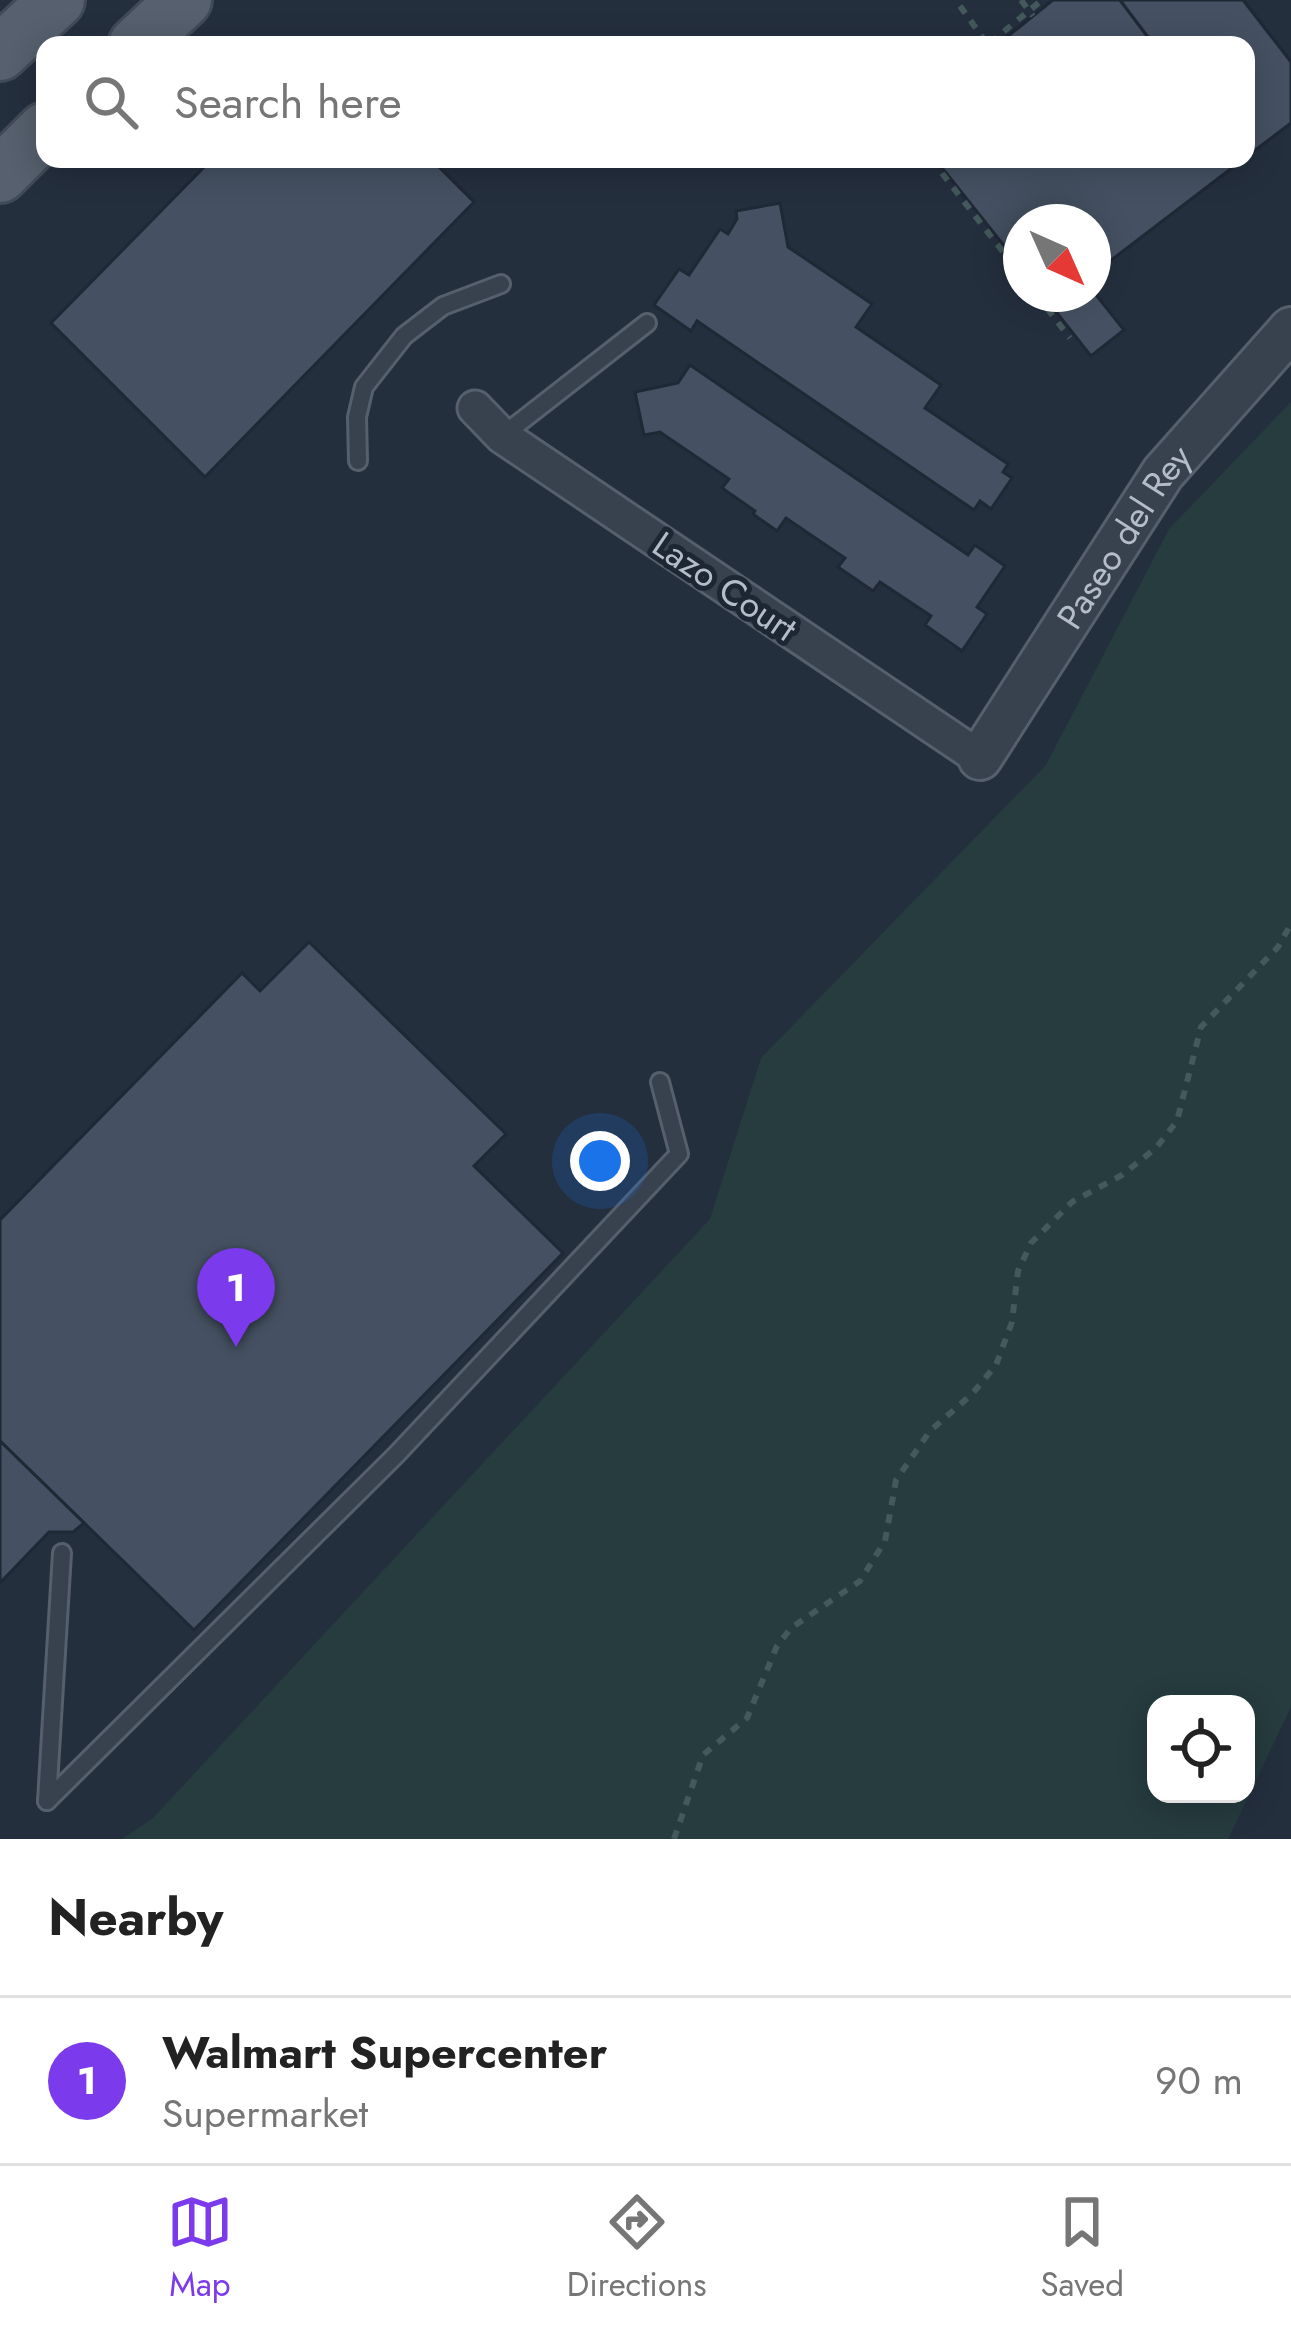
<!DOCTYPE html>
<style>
:root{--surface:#fff;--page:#f6f6f6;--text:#222;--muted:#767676;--line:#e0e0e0;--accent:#7c3aed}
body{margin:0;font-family:Jost,sans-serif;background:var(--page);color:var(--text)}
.controls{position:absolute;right:36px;bottom:36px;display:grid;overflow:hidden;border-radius:24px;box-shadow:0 6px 30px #0003}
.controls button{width:108px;height:108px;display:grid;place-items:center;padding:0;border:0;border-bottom:3px solid var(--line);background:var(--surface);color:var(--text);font:60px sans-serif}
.compass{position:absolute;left:1003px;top:204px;width:108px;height:108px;border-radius:50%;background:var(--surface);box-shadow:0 6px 30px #0003;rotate:135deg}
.you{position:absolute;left:600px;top:1161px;width:42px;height:42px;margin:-30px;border:9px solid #fff;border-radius:50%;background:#1a73e8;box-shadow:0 0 0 18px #1a73e833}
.badge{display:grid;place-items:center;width:78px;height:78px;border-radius:50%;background:var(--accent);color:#fff;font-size:39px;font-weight:700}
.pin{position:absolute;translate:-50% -99px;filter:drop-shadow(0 3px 6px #0008)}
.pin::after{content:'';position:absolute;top:63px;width:42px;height:36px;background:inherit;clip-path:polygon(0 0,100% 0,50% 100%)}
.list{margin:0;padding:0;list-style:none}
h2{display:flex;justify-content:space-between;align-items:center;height:156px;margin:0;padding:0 48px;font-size:51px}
h2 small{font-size:39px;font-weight:400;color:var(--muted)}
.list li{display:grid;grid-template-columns:78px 1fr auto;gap:36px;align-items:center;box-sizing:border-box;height:168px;padding:0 48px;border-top:3px solid var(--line)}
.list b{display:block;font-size:45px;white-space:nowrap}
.list p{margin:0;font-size:39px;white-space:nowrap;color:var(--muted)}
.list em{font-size:39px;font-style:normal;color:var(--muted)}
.icon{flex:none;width:66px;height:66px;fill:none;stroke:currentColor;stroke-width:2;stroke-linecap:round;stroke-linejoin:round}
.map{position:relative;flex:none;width:1291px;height:1839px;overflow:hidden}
.search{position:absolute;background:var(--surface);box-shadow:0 6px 30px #0003;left:36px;right:36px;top:36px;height:132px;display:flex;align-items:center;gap:30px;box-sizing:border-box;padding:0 42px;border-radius:24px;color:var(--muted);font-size:45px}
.sheet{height:324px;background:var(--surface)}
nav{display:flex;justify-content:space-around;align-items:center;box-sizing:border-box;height:168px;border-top:3px solid var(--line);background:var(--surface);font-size:33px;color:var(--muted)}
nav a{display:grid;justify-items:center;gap:6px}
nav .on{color:var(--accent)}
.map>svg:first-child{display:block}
.green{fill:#263c3f;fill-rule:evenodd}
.building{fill:#455162;stroke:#1f2835;stroke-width:3}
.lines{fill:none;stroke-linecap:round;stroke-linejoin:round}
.service-casing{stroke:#565f6c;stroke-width:22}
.minor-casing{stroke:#565f6c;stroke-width:39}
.tertiary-casing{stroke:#565f6c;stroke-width:48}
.primary-casing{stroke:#414a57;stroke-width:60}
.path{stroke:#44595c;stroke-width:6;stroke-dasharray:9 9;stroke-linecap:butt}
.service{stroke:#38414e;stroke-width:16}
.minor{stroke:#38414e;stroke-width:33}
.tertiary{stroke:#38414e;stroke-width:42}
.primary{stroke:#56606e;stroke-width:54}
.labels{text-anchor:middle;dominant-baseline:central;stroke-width:10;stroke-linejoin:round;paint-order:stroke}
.street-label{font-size:36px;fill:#b4bcc9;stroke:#1d2633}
</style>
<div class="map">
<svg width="1291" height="1839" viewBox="0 0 1291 1839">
<rect width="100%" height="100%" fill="#242f3e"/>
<path class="green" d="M1291 402V1707L1228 1839H122L152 1819 710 1219 761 1058 1046 765 1169 529ZM1156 1704H1246V1794H1156Z"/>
<g class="building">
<path d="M1053 0H1243L1291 62V123L1246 157V45H997Z"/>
<path d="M1053 0H1120L1154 45H997Z"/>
<path d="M1120 0H1243L1291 62V123L1246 157V45H1154Z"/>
<path d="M212 159H431L474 202 205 477 51 323Z"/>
<path d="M935 159H1243L1093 274V222H1021V267Z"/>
<path d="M935 159H1240L1241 161 1093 274V222H1021V267Z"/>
<path d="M780 203 788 247 872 304 856 327 941 385 925 408 1008 464 1003 472 1012 478 991 509 980 501 974 510 697 321 691 331 654 305 679 269 689 275 720 229 728 234 737 219 736 211Z"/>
<path d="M1093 291 1124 330 1091 356 1042 294H1093Z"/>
<path d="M690 365 968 555 975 545 1005 566 977 607 987 614 962 651 925 625 931 616 880 582 873 591 838 567 845 558 786 518 777 531 753 514 755 511 722 488 729 479 660 432 644 435 635 392 678 383Z"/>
<path d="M309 942 506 1134 474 1166 563 1253 194 1630 0 1441V1220L242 973 260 991Z"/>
<path d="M0 1441 84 1523 73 1532H49L0 1583Z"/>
</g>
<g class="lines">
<defs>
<g id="service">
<path d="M502 436 647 323"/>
<path d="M358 461 357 417 364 387 404 336 443 306 501 284"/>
<path d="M47 1801 396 1455 679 1154 660 1082"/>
<path d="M47 1801 62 1553"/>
</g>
<path id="minor" d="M475 408 502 436 980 758"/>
<g id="tertiary">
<path id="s1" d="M980 758 1163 473 1291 329"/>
</g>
<g id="primary">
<path d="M136 45 184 0"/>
<path d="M0 53 57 0"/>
<path d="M0 175 45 130"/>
</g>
</defs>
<use href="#service" class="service-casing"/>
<use href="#minor" class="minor-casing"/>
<use href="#tertiary" class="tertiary-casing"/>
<use href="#primary" class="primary-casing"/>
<g class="path">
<path d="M1021 0 1033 16"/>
<path d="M960 6 988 45"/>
<path d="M990 43 1042 0"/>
<path d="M931 159 1021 275"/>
<path d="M1036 294 1070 338"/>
<path d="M674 1839 703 1755 747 1718 777 1646 791 1628 860 1581 885 1541 896 1480 930 1431 972 1394 996 1365 1012 1322 1018 1271 1031 1243 1072 1202 1122 1175 1156 1148 1177 1121 1201 1027 1278 947 1291 924"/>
</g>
<use href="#service" class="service"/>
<use href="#minor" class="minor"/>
<use href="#tertiary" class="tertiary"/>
<use href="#primary" class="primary"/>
</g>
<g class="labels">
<g class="street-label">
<text stroke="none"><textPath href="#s1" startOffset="264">Paseo del Rey</textPath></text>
<text transform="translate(725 586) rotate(34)">Lazo Court</text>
</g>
</g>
</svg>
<div class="controls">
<button><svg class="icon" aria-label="locate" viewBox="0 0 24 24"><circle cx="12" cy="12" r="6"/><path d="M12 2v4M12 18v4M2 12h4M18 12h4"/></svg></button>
</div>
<svg class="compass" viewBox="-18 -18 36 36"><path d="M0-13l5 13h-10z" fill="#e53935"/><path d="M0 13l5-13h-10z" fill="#767676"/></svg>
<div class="you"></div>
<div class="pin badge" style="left:236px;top:1347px">1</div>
<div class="search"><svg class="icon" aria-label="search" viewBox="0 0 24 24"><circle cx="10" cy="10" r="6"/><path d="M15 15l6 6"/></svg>Search here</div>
</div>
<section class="sheet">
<h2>Nearby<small></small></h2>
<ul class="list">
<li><span class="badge">1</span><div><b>Walmart Supercenter</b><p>Supermarket</p></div><em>90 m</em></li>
</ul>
</section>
<nav>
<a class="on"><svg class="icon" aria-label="map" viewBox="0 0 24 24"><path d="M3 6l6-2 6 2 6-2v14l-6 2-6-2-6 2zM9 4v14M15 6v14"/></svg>Map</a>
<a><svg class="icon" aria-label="directions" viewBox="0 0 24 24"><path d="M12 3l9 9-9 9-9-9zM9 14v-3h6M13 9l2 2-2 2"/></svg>Directions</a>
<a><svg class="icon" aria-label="saved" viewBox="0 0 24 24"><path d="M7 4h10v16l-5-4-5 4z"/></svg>Saved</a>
</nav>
